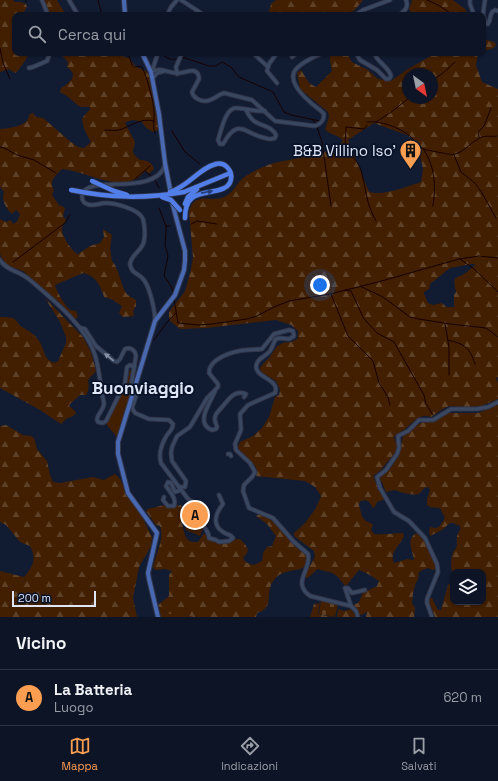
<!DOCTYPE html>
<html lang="it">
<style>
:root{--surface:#0d1426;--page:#161d2e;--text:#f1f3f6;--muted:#9a9ea7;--line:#2d3343;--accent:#fb9e51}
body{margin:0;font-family:"Space Grotesk",sans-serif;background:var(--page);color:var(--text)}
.controls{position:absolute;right:12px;bottom:12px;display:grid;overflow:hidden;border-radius:8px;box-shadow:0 1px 3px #0004}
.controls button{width:36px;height:36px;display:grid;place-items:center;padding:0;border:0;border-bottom:1px solid var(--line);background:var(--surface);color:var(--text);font:20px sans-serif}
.compass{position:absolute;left:402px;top:68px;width:36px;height:36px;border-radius:50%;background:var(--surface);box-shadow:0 1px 3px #0004;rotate:147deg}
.scale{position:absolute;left:12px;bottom:10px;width:84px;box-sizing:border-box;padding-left:4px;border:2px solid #dee6f7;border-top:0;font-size:11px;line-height:14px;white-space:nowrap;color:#dee6f7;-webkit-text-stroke:3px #081228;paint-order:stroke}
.you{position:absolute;left:320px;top:285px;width:14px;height:14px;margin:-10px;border:3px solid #fff;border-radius:50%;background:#1a73e8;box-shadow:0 0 0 6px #1a73e833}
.badge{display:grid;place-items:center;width:26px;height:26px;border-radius:50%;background:var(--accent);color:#111;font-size:13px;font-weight:700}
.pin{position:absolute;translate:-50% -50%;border:2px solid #fff;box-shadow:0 1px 4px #0006}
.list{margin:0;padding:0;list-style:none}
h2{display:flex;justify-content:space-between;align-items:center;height:52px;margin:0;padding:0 16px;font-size:17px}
h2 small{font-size:13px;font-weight:400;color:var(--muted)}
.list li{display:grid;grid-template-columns:26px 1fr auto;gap:12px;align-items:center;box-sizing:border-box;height:56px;padding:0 16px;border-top:1px solid var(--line)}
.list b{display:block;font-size:15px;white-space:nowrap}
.list p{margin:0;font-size:13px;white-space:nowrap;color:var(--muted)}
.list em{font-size:13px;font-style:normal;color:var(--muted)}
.icon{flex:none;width:22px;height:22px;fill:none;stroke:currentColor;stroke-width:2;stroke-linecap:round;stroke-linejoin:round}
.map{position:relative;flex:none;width:498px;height:617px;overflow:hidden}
.search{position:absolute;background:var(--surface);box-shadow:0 1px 3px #0004;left:12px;right:12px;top:12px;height:44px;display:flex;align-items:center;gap:10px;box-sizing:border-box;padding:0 14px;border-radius:8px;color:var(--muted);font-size:15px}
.sheet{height:108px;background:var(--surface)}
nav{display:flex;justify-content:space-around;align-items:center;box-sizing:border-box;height:56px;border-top:1px solid var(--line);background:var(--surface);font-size:11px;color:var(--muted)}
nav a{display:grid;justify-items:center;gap:2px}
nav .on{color:var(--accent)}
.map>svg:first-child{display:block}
.grass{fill:#421f00}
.forest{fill:url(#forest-firs);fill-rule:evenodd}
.cemetery{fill:url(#cemetery-stones)}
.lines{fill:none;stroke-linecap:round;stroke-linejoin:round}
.stream{stroke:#170000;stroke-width:1}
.minor-casing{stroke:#32364a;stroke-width:5}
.major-casing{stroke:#32364a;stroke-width:6}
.highway-casing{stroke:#32364a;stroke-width:6}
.minor{stroke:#3a4761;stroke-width:3}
.major{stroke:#4868b2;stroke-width:4}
.highway{stroke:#517ee8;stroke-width:4.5}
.highway-bridge-casing{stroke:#32364a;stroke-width:6;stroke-linecap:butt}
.highway-bridge{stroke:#517ee8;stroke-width:4.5}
.oneway{fill:#253d75}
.oneway2{fill:#848fa4}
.labels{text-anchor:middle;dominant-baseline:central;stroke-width:3.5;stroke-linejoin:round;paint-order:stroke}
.poi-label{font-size:15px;fill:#dee6f7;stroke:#081228;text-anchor:end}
.quarter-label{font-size:17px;font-weight:bold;fill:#dee6f7;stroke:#081228}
</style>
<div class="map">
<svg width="498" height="617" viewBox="0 0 498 617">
<defs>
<pattern id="forest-firs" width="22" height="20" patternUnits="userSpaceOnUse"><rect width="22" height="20" fill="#421f00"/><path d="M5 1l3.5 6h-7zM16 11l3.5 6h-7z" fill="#5d4026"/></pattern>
<pattern id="cemetery-stones" width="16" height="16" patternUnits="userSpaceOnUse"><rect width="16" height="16" fill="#421f00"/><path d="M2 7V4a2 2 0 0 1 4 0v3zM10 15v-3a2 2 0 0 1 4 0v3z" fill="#5d4026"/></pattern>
</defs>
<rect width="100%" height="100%" fill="#111b32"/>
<g class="grass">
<path d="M130 370H132L128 386 131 394 117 437 106 424 118 397 126 385Z"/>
<path d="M188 523 203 528 200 536 185 530Z"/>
<path d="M159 607 168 614H184L193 617H161Z"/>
</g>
<g class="forest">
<path d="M0 0H13L15 2H21L26 4 27 7 24 12 25 15H15V53H29C28 57 18 72 15 73L9 69 0 72Z"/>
<path d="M42 0H57L66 15H47L42 5Z"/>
<path d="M276 0H363C359 5 355 11 349 14 338 19 327 6 317 15H268L271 4Z"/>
<path d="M412 0H453L465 9 469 15H415L409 10Z"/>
<path d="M483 39 494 42 496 44 494 48 483 51Z"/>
<path d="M60 53 114 54 129 58 136 67 146 71 149 75 159 129 154 132C148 130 145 127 142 122 137 120 130 119 125 123L135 142C133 153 130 151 140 160 147 160 152 162 154 169L150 173 145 171C142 174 139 178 136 179 112 190 86 171 62 169 56 175 48 181 54 190L52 195 59 205 62 206 65 208 63 216 66 220C64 223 62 226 62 230 62 236 72 252 78 254L90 246 100 243 104 237 103 229 112 235 110 248 112 261C119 268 120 283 126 293 128 296 133 298 136 300V306L133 311 134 316 123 317 119 313 122 306 111 299 104 297C101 286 95 275 83 273L55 285C56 291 65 305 69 309 71 310 74 311 76 311L78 317 75 319 41 287 23 271 8 266 1 257 0 253V219L6 222 10 220 14 224 18 220 20 214 16 210 12 214C6 208 1 200 4 192L0 187V129C6 129 23 126 27 121 28 119 29 116 30 114L33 113 36 117 43 118 71 142 78 147 84 148 91 142C88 137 80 123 83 117 85 114 88 112 90 109V107H80L67 96 60 92 61 88C66 85 76 79 72 72 71 70 69 69 67 67L68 62Z"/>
<path d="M330 53H349L348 55 352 62 368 70 378 79 391 81 408 69 436 53H478L476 65 482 82 498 89V377L496 378 498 383V399L481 406 468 407 449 406 443 409 431 417C419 413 413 423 405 429 401 432 397 434 394 437L397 446 395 453 388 461 381 470 373 476 380 492 385 499 377 502 375 507 373 508 369 502 366 500 360 501 359 505C362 516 361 520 373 524L371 530 374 534C384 535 394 533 403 533L404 536C400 546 389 552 394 563L407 559 414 560C412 549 406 540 416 533 427 540 433 557 437 569L432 570C428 566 423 570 419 572L418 579 415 585 413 594 412 603 415 608 414 617H366L367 612 361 615H359L354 605 359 602 363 593 377 586 379 581 368 574 359 570 346 586C342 583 339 577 334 574 332 572 322 571 318 569 313 572 311 577 306 578L305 574 315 557 314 551 294 536V533L305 523 316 508 321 496 315 487 305 481 256 476C261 462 241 458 238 447L240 442 253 436 262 428 269 417 275 397 279 395 280 390 276 381 261 372 260 368C263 363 265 362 269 358 273 354 274 347 281 344 288 340 290 345 298 338V331L291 325 276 320 206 328 180 329 169 320V312L185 291 190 273 193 258 189 212C195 190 210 203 224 197 233 193 235 186 241 180 245 175 262 167 268 165 288 158 330 157 343 141 339 134 330 136 325 129L329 117 328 112 300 89 297 73 301 70 309 83 316 87 332 71 330 60ZM408 74H432V98H408ZM374 123 407 135 412 139 419 151 423 169 421 182C405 187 385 196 369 192L348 140ZM471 264H475L474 266C471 268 469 270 467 272 455 281 452 273 456 292L454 295V307H446L442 303 433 305 428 303 424 294V292L429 289 430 284 450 268Z"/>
<path d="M45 298 83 337 91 352 96 371 88 380C89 385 89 391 86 395H80L70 404 69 406 74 410 76 413 73 416 66 419 61 424 40 410 0 388V317C4 317 9 317 13 318 17 320 19 325 22 327 29 331 35 334 39 341 45 349 43 360 55 363L58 361 66 343V337L60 322Z"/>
<path d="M498 405V617H435L429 602 430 598H432L438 610H441L448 585 453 581V602H483V572H453V575C450 568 451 559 453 552 459 547 456 543 457 536 458 532 461 531 460 526L453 523H450L442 530 430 536 429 532 430 527 435 528 439 527 445 518 440 508 430 507 427 505V499L430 490 428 487 424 488C419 496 416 495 408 494 403 493 400 492 395 490L386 492 380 478 389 470 399 456 403 436 410 432 416 425 424 422H433L448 413H478Z"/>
<path d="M6 425 23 435 31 436 34 438 37 449 47 461 50 475 53 482 60 483 93 477 104 480 115 474 120 479 129 498 142 517 152 537 151 546 139 567 133 598 137 617H0V571L24 577C33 566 37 559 30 546L20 542 6 525 0 522V426Z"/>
<path d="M164 505 172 507 181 505C183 510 181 513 181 518 181 521 183 524 183 527 185 537 186 543 198 542L204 533C217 550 223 540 240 539L245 544 248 550 247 553 243 558C245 563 250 564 254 565L262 561 263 553 267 547 272 546 276 536 267 524 256 516 261 513C276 521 284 535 296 547 300 551 304 552 307 557 305 572 301 568 290 571 284 572 277 575 274 580 264 591 276 608 257 613L256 617H193L184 614H168L159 607 158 605 169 596V575L172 571 165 569 156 570 153 568C155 555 165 539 160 526L156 525 146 511 148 509Z"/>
<path d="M320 603 318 614 332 617H310L314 604Z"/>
<path d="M338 609 344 611 351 609 356 617H337Z"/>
</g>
<path class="cemetery" d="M321 600 338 604 335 617 319 614Z"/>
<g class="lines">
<g class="stream">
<path d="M26 0V2"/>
<path d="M98 0 102 15"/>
<path d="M427 0 438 5 453 15"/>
<path d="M0 48 3 63 10 79"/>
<path d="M128 53 132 65 135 67 141 66C146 72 154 103 154 111 155 118 152 127 155 133"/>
<path d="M139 53 141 56"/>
<path d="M160 53C166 57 170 61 177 59"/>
<path d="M182 57 209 66H216L222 62 231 67 239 77 273 92 284 112 291 115 320 121"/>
<path d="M432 80 442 74 455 62"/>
<path d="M313 120 315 123"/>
<path d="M367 122C380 120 400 128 410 136 415 140 416 145 421 148 424 150 443 153 448 154 461 157 469 143 480 138 485 135 492 137 498 136"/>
<path d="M376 122 390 113 409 98"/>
<path d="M367 125 364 129 346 127C346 134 344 143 347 149 351 156 358 161 361 170 366 188 366 204 376 221"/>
<path d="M317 127 322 142 331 206"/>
<path d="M105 130C110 130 115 131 119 130 130 127 141 117 154 121"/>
<path d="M172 131 185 152 200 164"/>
<path d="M479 137 478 132 484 126 491 108"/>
<path d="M0 147 4 148 17 155 34 160 56 173"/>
<path d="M424 150C435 167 436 186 433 206"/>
<path d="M454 155 461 172 475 183 482 193 496 218"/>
<path d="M145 171 151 176"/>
<path d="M154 178 159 188"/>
<path d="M135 179 150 166"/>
<path d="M159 208 166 226V233L165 245 168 256 164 276 171 286 174 294"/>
<path d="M191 224 197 221 217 224"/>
<path d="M166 226H170"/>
<path d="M460 259 474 269 498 292"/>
<path d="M13 262 65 223 70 215"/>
<path d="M360 286 383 297 410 317 419 319 450 324 486 328 498 337"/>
<path d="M345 290 351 291 363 317 367 322 377 333 394 342 424 395 426 404 433 415"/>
<path d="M331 294 348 336 373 361 379 383 388 397 390 405"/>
<path d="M174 299 178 323 198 325 212 324 247 319 257 316 274 307 289 301 330 294 378 282 459 259 479 256 498 258"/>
<path d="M445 324 449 347V375"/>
<path d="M154 340 168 321 176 313"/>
<path d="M448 340C465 344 470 348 475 364"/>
</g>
<defs>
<g id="minor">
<path d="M42 0 48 15"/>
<path d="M69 0 78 15"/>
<path d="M181 0 204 15"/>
<path d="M470 0V4L474 15"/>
<path d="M485 0 483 14 486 24H488C492 19 488 13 495 10L498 11"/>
<path d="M167 15 171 7 177 0"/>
<path d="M326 15H329"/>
<path d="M355 15 363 10 390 0"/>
<path d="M399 15C405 11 409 7 406 0"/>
<path d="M253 53 268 67"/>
<path d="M356 53 360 60 377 70 386 79H389L391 76C389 67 377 62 374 53"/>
<path d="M292 57 297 53"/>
<path d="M29 68 33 67 47 61 50 53"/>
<path d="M153 68 158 53"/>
<path d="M151 72C162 66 168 74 179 73 184 73 189 70 194 71 198 72 199 75 199 79L192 92C194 99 203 103 210 100 216 98 219 94 224 93L252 100 275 121 315 126C321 124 324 121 324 114 320 109 314 106 310 102 301 94 286 79 297 68 304 61 314 57 322 53"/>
<path d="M177 74 176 67 182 53"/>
<path d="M153 78 157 73 164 71"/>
<path d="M277 83 267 71 269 64 277 53"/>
<path d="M246 110C248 114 250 118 254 121 261 126 272 126 276 135L275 138C271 140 269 139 265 138 244 134 239 116 223 144H220L218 140C221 132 225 108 236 108 246 108 255 112 265 111"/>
<path d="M0 260C7 271 20 271 30 280 52 299 86 326 95 355 100 371 100 387 104 403 104 410 97 414 97 420L98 422 103 423 106 421 125 383 127 367 130 365 134 367"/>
<path d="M155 320C155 311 150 288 144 280 138 272 132 275 130 264 131 256 138 253 142 246 146 240 145 226 143 219 139 209 115 203 105 203 100 203 92 207 87 204 84 203 82 200 82 197 82 187 94 186 101 185 119 183 158 188 165 165"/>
<path d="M81 328 85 329 96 346 114 361 117 362 120 359 125 349C131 347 135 350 136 356L131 386 134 389"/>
<path d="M215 391C211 402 194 423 212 430L216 429 217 427C216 423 214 420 215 417 216 412 220 410 222 407 229 399 235 389 246 394L244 397"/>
<path d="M133 392 136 396 132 408 135 413 149 419 169 420 173 424C173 429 170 431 167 435 162 443 158 453 161 463L188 499C195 502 197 507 205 511L203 525 208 533 209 538 216 540 219 542 229 541 233 538C231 534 227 535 223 532 211 524 216 513 223 504L219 495"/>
<path d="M228 454H230L231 456"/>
<path d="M179 487H185L186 481 172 461 171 453 172 447 177 436 190 427 207 398 218 387V384L209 373C209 358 234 351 246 350 252 349 257 350 262 349L274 334 289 330 293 331 294 336 289 339 280 338 276 339C273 343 272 350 268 353 264 357 259 358 257 363 251 378 281 378 275 393L248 405 240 414 241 430 235 444 236 450 250 463 255 472 252 477 244 485 243 491 249 508 273 518 294 542 308 554C312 570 291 582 310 596L351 606 356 611 358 617"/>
<path d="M164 497 163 500 168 506H174C177 499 170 492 166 486L168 482 171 483 175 492 181 490"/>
<path d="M351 606 345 588H348L352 593 365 590"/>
<path d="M432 617 427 603V599L438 572 437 564 425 538 409 521 394 512 380 488 377 477 386 470 397 454 399 448 398 436 408 431 419 420H433L451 409H477L488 407 498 402"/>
</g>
<g id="major">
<path d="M124 0 125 15"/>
<path d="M142 53 151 72 159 114 165 163 171 194"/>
<path d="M158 617 149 579 148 573 157 533 128 493 118 454V442L155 321 175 295 184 270 185 261V251L172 202"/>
</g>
<g id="highway">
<path d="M184 192 228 174"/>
<path d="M185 204 188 197 197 189"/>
<path d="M185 218C185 210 186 203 192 198 202 189 229 195 231 179 232 174 230 170 227 167 224 164 220 163 216 164"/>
</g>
</defs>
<use href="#minor" class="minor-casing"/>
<use href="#major" class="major-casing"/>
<use href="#highway" class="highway-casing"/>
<use href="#minor" class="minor"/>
<use href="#major" class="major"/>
<use href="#highway" class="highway"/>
<defs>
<g id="highway-bridge">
<path d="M92 181 114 191 127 195"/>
<path d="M71 190C111 198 144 199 184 192"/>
<path d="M170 192C189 186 199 168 216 164"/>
<path d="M162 197 171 200 180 210"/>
</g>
</defs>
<use href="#highway-bridge" class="highway-bridge-casing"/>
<use href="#highway-bridge" class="highway-bridge"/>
</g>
<defs><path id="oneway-solid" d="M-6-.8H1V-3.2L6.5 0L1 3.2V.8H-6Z"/></defs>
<use class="oneway" href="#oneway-solid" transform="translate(207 192) rotate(-11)"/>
<use class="oneway2" href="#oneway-solid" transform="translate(109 357) rotate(-141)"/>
<defs>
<symbol id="building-pin" viewBox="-11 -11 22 30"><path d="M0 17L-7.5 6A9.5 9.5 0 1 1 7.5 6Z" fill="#fb9e51" stroke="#081228"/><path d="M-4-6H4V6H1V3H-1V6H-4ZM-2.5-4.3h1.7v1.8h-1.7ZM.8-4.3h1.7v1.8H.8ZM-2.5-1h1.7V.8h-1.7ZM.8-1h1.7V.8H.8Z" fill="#111"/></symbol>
</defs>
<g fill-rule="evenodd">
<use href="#building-pin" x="398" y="138" width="25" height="34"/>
</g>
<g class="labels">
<g class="poi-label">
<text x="396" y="150">B&amp;B Villino Iso'</text>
</g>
<g class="quarter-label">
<text x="143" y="388">Buonviaggio</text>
</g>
</g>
</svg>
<div class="controls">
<button><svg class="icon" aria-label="layers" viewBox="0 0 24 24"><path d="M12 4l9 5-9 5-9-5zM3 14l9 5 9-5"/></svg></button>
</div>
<svg class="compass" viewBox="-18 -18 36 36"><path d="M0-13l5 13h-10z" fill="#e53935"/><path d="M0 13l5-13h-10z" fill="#9a9ea7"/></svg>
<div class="scale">200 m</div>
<div class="you"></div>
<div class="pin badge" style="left:195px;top:515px">A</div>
<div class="search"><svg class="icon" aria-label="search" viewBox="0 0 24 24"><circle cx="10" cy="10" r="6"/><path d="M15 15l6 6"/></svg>Cerca qui</div>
</div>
<section class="sheet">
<h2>Vicino<small></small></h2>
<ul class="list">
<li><span class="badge">A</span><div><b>La Batteria</b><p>Luogo</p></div><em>620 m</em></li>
</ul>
</section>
<nav>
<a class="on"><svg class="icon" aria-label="map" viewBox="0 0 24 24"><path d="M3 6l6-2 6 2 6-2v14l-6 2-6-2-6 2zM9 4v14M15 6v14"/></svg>Mappa</a>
<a><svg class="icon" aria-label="directions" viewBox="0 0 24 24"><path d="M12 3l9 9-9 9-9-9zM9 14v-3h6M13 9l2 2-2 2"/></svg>Indicazioni</a>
<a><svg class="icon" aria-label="saved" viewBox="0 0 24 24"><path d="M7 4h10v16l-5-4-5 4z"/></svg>Salvati</a>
</nav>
